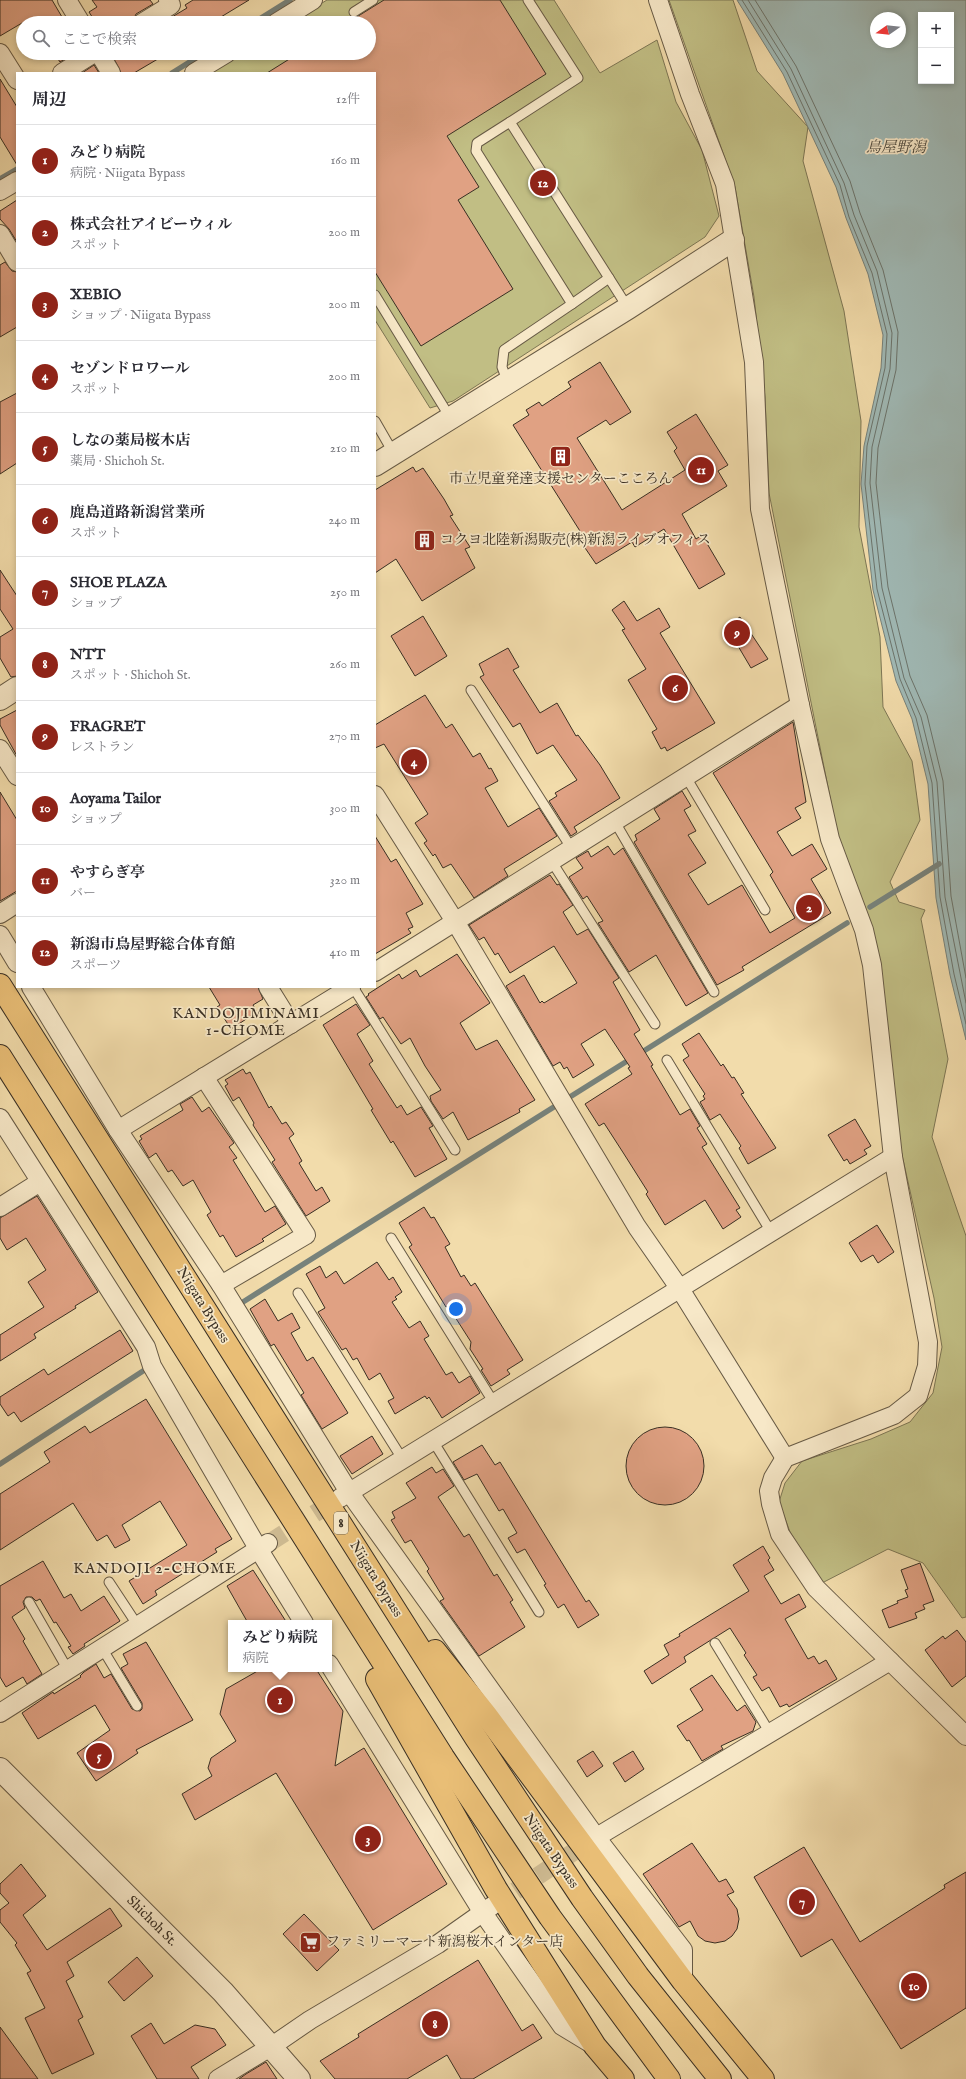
<!DOCTYPE html>
<html lang="ja">
<meta charset="utf-8">
<style>
:root{--surface:#fff;--page:#f2f2f3;--text:#2b2b33;--muted:#7c7c81;--line:#e1e1e2;--accent:#8f2418}
body{margin:0;font-family:"IM FELL English","Noto Serif JP",serif;background:var(--page);color:var(--text)}
.controls{position:absolute;right:12px;top:12px;display:grid;overflow:hidden;border-radius:0px;box-shadow:0 2px 6px #0003}
.controls button{width:36px;height:36px;display:grid;place-items:center;padding:0;border:0;border-bottom:1px solid var(--line);background:var(--surface);color:var(--text);font:20px sans-serif}
.compass{position:absolute;left:870px;top:12px;width:36px;height:36px;border-radius:50%;background:var(--surface);box-shadow:0 2px 6px #0003;rotate:256deg}
.you{position:absolute;left:456px;top:1309px;width:14px;height:14px;margin:-10px;border:3px solid #fff;border-radius:50%;background:#1a73e8;box-shadow:0 0 0 6px #1a73e833}
.badge{display:grid;place-items:center;width:26px;height:26px;border-radius:50%;background:var(--accent);color:#fff;font-size:13px;font-weight:700}
.pin{position:absolute;translate:-50% -50%;border:2px solid #fff;box-shadow:0 1px 4px #0006}
.popup{position:absolute;left:228px;top:1620px;width:104px;height:52px;box-sizing:border-box;display:grid;place-content:center;border-radius:0px;background:var(--surface);filter:drop-shadow(0 1px 3px #0005);font-size:13px;white-space:nowrap;color:var(--muted)}
.popup b{font-size:15px;color:var(--text)}
.popup::after{content:'';position:absolute;left:50%;top:100%;margin-left:-8px;border:8px solid transparent;border-top-color:var(--surface)}
.list{margin:0;padding:0;list-style:none}
h2{display:flex;justify-content:space-between;align-items:center;height:52px;margin:0;padding:0 16px;font-size:17px}
h2 small{font-size:13px;font-weight:400;color:var(--muted)}
.list li{display:grid;grid-template-columns:26px 1fr auto;gap:12px;align-items:center;box-sizing:border-box;height:72px;padding:0 16px;border-top:1px solid var(--line)}
.list b{display:block;font-size:15px;white-space:nowrap}
.list p{margin:0;font-size:13px;white-space:nowrap;color:var(--muted)}
.list em{font-size:13px;font-style:normal;color:var(--muted)}
.icon{flex:none;width:22px;height:22px;fill:none;stroke:currentColor;stroke-width:2;stroke-linecap:round;stroke-linejoin:round}
.map{position:relative;flex:none;width:966px;height:2079px;overflow:hidden}
.search{position:absolute;background:var(--surface);box-shadow:0 2px 6px #0003;left:16px;top:16px;width:360px;height:44px;display:flex;align-items:center;gap:10px;box-sizing:border-box;padding:0 14px;border-radius:22px;color:var(--muted);font-size:15px}
.panel{position:absolute;background:var(--surface);box-shadow:0 2px 6px #0003;left:16px;top:72px;width:360px;height:916px;border-radius:0px}
.map>svg:first-child{display:block}
.green{fill:#c1be84;stroke:#7d7654}
.water{fill:#a0b9b5;stroke:#77827b;fill-rule:evenodd}
.lines{fill:none;stroke-linecap:round;stroke-linejoin:round}
.shore{stroke:#6c746c;stroke-width:1}
.stream{stroke:#77827b;stroke-width:5.5}
.building{fill:#e0a183;stroke:#392f23}
.minor-tunnel{stroke:#cdb990;stroke-width:18;stroke-dasharray:18 9;stroke-linecap:butt}
.service-casing{stroke:#675a45;stroke-width:11}
.minor-casing{stroke:#675a45;stroke-width:20}
.tertiary-casing{stroke:#675a45;stroke-width:24}
.trunk-casing{stroke:#392f23;stroke-width:24}
.service{stroke:#f7e8c8;stroke-width:9}
.minor{stroke:#f7e8c8;stroke-width:18}
.tertiary{stroke:#f7e8c8;stroke-width:22}
.trunk{stroke:#e9be76;stroke-width:22}
.labels{text-anchor:middle;dominant-baseline:central;stroke-width:3.5;stroke-linejoin:round;paint-order:stroke}
.shield{fill:#f7e8c8;stroke:#726654;stroke-width:1}
.shield-label{font-size:13px;font-weight:bold;fill:#392f23}
.poi-label{font-size:14px;fill:#392f23;stroke:#f7e8c8;text-anchor:start}
.street-label{font-size:14px;fill:#392f23;stroke:#f7e8c8}
.water-label{font-size:15px;font-style:italic;fill:#4e4b40;stroke:#f7e8c8}
.neighbourhood-label{font-size:15px;letter-spacing:1px;fill:#392f23;stroke:#f7e8c8}
</style>
<div class="map">
<svg width="966" height="2079" viewBox="0 0 966 2079">
<rect width="100%" height="100%" fill="#f2dcab"/>
<filter id="stains"><feTurbulence type="fractalNoise" baseFrequency=".005" numOctaves="4"/><feColorMatrix values="0 0 0 0 .2 0 0 0 0 .09 0 0 0 0 .02 0 0 0 .5 -.17"/></filter>
<radialGradient id="worn" r=".72"><stop offset=".6" stop-color="#630" stop-opacity="0"/><stop offset="1" stop-color="#630" stop-opacity=".3"/></radialGradient>
<g class="green">
<path d="M327 0H554L600 73 657 40 676 102 702 150 719 216 705 237 453 401 430 408 375 320V73H208L241 53H369V23H289Z"/>
<path d="M669 0H733L757 71 808 127 803 161 844 311 861 421 859 527 880 637 883 707 912 761 920 820 890 882 899 902 925 910 921 919 948 1059 932 1137 966 1236V1617L962 1618 923 1563 888 1549 822 1583 790 1532 779 1502 785 1483 802 1461 871 1439 910 1422 933 1393 942 1347 934 1298 900 1146 769 493 765 397 754 297 735 187Z"/>
</g>
<path class="water" d="M737 0H966V1040L950 975 936 898 928 784 912 719 896 681 873 590 861 484 864 446 881 368 883 335 868 274 846 218 836 187 783 74ZM921 15H951V81H921ZM876 18H900V42H876Z"/>
<g class="lines">
<g class="shore">
<path d="M742 0 787 72 840 185 849 217 872 273 887 334 885 368 867 446 865 484 877 589 900 679 916 718 932 783 940 897 954 974 966 1024"/>
<path d="M748 0 791 69 844 183 854 215 877 271 892 333 890 369 872 447 870 483 882 588 904 678 921 717 937 782 945 897 966 1003"/>
<path d="M755 0 796 66 850 181 860 213 883 270 898 332 896 370 878 448 876 483 888 587 910 676 927 715 943 781 951 896 966 978"/>
</g>
<g class="stream">
<path d="M253 23 290 0"/>
<path d="M172 73 204 53"/>
<path d="M0 179 17 169"/>
<path d="M870 907 939 864"/>
<path d="M639 1054 847 923"/>
<path d="M243 1302 632 1058"/>
<path d="M0 1464 143 1371"/>
</g>
</g>
<g class="building">
<path d="M0 0H52L62 17 52 23H22L0 36Z"/>
<path d="M92 0H150L153 4 136 14 132 23H96L89 12 97 7Z"/>
<path d="M193 0H249L211 23H162L187 8 185 5Z"/>
<path d="M384 0H500L546 74 447 136 479 187 458 200 513 289 421 346 375 272V73H267L299 53H369V23H347Z"/>
<path d="M54 53H74L60 62Z"/>
<path d="M111 53H168L134 73H121Z"/>
<path d="M94 65 99 73H82Z"/>
<path d="M0 79 17 107V165L0 137Z"/>
<path d="M17 200V242L9 229 0 219V211Z"/>
<path d="M5 262 12 271 17 272V327L0 337V265Z"/>
<path d="M600 362 631 412 610 425 606 420 577 438 622 510 685 470 674 451 677 448 667 432 696 414 728 465 718 471 727 486 682 514 696 539 702 535 725 574 699 589 664 529 635 547 632 542 596 564 581 542 585 539 513 425 529 415 526 410 539 402 542 406 571 387 568 382Z"/>
<path d="M17 393V463L0 474V402Z"/>
<path d="M413 467 416 472 423 468 444 499 453 515 450 516 470 547 465 549 475 568 422 601 396 559 375 573V490Z"/>
<path d="M0 570 17 596V676L11 677 0 658V637L13 629 0 609Z"/>
<path d="M624 601 637 621 659 608 670 627 660 633 715 723 667 751 665 747 661 749 652 732 657 729 628 680 646 669 622 630 625 629 612 610Z"/>
<path d="M423 616 447 656 415 676 391 636Z"/>
<path d="M740 617 768 659 751 668 738 646 737 647 724 628Z"/>
<path d="M508 648 519 667 513 670 540 713 557 703 576 736 578 735 600 765 620 798 574 827 577 832 571 836 549 801 557 796 555 793 577 780 553 745 537 754 520 723 513 727 480 677 484 675 479 664Z"/>
<path d="M425 695 446 728 452 724 473 757 480 753 489 769 491 768 498 781 485 788 508 827 539 808 557 836 504 869 508 876 474 898 451 864 443 868 435 854 433 856 424 843 427 841 415 823 428 814 384 744 375 748V725Z"/>
<path d="M17 710V756L0 725V719Z"/>
<path d="M793 722 806 802 795 808 801 818 777 832 792 856 812 844 827 869 811 879 831 913 742 967 744 970 717 985 634 842 637 840 635 835 660 819 654 809 682 791 691 806 684 810 696 831 688 835 706 863 688 874 708 905 742 885 770 933 795 918 770 875 773 872 713 773Z"/>
<path d="M0 792 17 820V891L0 901Z"/>
<path d="M375 836 391 862 396 859 423 904 406 913 413 927 408 929 411 933 375 954Z"/>
<path d="M608 846 614 855 623 848 708 993 686 1006 656 955 629 972 598 923 603 921 587 896 583 899 569 877 583 868 576 858 588 851 591 857Z"/>
<path d="M550 875 557 885 559 884 573 905 563 912 577 935 588 929 619 978 613 982 640 1030 634 1034 653 1065 651 1066 680 1115 690 1109 700 1126 697 1128 707 1144 702 1147 740 1208 736 1210 741 1217 723 1229 705 1200 665 1225 646 1194 648 1192 624 1154 604 1123 599 1126 585 1104 632 1074 628 1068 630 1067 605 1029 581 1044 594 1065 573 1078 567 1067 564 1069 560 1062 553 1066 506 986 524 975 540 1003 542 1001 544 1003 577 983 554 946 510 973 498 953 495 955 484 937 479 940 469 925Z"/>
<path d="M457 954 490 1003 460 1023 476 1050 497 1040 535 1100 519 1109 520 1112 468 1140 453 1112 443 1119 431 1101 430 1096 441 1090 425 1066 410 1038 401 1044 383 1017 380 1019 366 997 369 995 368 994 399 974 402 979 416 970 420 977Z"/>
<path d="M209 987H258L263 999 253 1005 257 1012 231 1029 217 1007 220 1005Z"/>
<path d="M356 1004 370 1025 357 1034 373 1061 369 1064 397 1108 401 1105 407 1115 421 1107 433 1126 429 1128 447 1159 415 1177 393 1141 391 1143 371 1110 373 1109 323 1025Z"/>
<path d="M699 1033 721 1066 723 1064 732 1078 734 1077 744 1093 741 1094 776 1148 748 1164 739 1148 741 1146 720 1114 710 1120 700 1102 705 1099 703 1096 705 1094 683 1060 689 1056 682 1044Z"/>
<path d="M243 1069 246 1074 250 1072 269 1108 271 1106 282 1124 286 1122 294 1134 289 1138 302 1161 299 1163 316 1191 322 1187 330 1201 306 1216 272 1162 275 1160 253 1125 254 1123 239 1097 233 1101 225 1086 228 1084 225 1080Z"/>
<path d="M192 1097 202 1112 209 1107 234 1143 229 1147 237 1158 233 1160 265 1212 275 1206 286 1224 262 1239 264 1241 236 1257 223 1235 220 1237 207 1215 211 1212 193 1180 183 1186 172 1170 168 1172 156 1153 149 1158 139 1141 142 1139 140 1136 183 1110 180 1104Z"/>
<path d="M855 1119 871 1146 864 1150 867 1154 850 1164 847 1159 844 1161 828 1135Z"/>
<path d="M37 1196 98 1292 75 1306 76 1308 34 1334 36 1338 0 1361V1335L44 1307 28 1282 46 1270 26 1238 7 1250 0 1238V1218Z"/>
<path d="M424 1207 431 1218 434 1217 450 1244 445 1247 461 1277 464 1275 471 1286 475 1283 523 1360 507 1370 510 1374 491 1386 481 1370 483 1369 470 1349 471 1342 448 1306 446 1307 419 1263 409 1247 412 1245 399 1223Z"/>
<path d="M877 1225 894 1252 878 1263 873 1255 861 1262 849 1243Z"/>
<path d="M377 1262 389 1280 393 1277 402 1292 395 1297 397 1299 392 1302 409 1328 420 1321 429 1336 424 1339 446 1375 452 1372 459 1383 470 1376 480 1393 442 1418 429 1397 427 1399 425 1396 395 1414 388 1401 394 1398 380 1373 369 1380 357 1358 353 1360 346 1348 342 1350 318 1312 325 1308 306 1274 320 1266 326 1278 336 1271 344 1284Z"/>
<path d="M265 1299 278 1321 292 1313 300 1328 291 1333 307 1361 313 1357 348 1413 322 1429 301 1395 304 1393 274 1344 271 1346 250 1309Z"/>
<path d="M120 1330 133 1351 21 1422 14 1412 8 1416 0 1404V1397L44 1369 48 1375Z"/>
<path d="M146 1399 232 1539 215 1549 217 1552 155 1591 157 1595 143 1604 129 1581 187 1545 160 1501 122 1525 130 1540 115 1548 107 1535 97 1541 73 1503 0 1550V1494L50 1462 44 1452 85 1426 90 1433Z"/>
<circle cx="665" cy="1466" r="39"/>
<path d="M372 1436 383 1454 352 1474 340 1456Z"/>
<path d="M482 1445 495 1465 500 1462 586 1602 589 1600 599 1615 578 1628 564 1604 558 1608 544 1585 546 1584 525 1549 517 1553 508 1538 517 1533 503 1509 499 1511 477 1474 464 1480 453 1462Z"/>
<path d="M432 1467 436 1473 443 1469 454 1486 438 1497 464 1537 469 1534 494 1576 497 1574 513 1600 510 1602 525 1627 479 1656 440 1601 444 1599 427 1571 429 1569 411 1540 405 1543 391 1520 395 1518 392 1512 416 1498 406 1483Z"/>
<path d="M763 1546 770 1558 768 1560 774 1570 764 1576 781 1604 799 1594 806 1607 785 1619 808 1659 814 1656 819 1664 826 1660 837 1679 789 1707 787 1704 780 1707 769 1687 762 1691 753 1677 757 1675 744 1655 746 1653 730 1628 687 1655 684 1657 686 1662 652 1684 644 1671 669 1655 664 1645 680 1636 679 1634 749 1591 733 1565Z"/>
<path d="M43 1561 64 1598 71 1594 81 1611 104 1596 120 1621 84 1644 85 1646 73 1654 68 1647 71 1646 56 1622 54 1623 40 1599 36 1601 32 1597H26L23 1602 25 1608 12 1617 25 1639 23 1641 42 1674 27 1684 23 1677 6 1687 0 1677V1586Z"/>
<path d="M920 1563 934 1601 923 1605 925 1609 915 1613 917 1618 889 1628 882 1610 898 1603 897 1601 908 1597 905 1590 908 1589 901 1570Z"/>
<path d="M253 1570 287 1623H248L227 1586Z"/>
<path d="M957 1630 966 1642V1676L952 1687 925 1650 943 1636 945 1639Z"/>
<path d="M146 1642 193 1720 136 1750 138 1753 96 1781 77 1753 110 1730 95 1705 38 1739 22 1713 53 1692 54 1694 81 1677 80 1676 84 1672 96 1664 104 1678 111 1674 132 1709 140 1711 142 1709V1703L121 1668 128 1664 123 1654Z"/>
<path d="M261 1669H316L343 1711 335 1766 364 1748 447 1884 373 1930 276 1773 195 1820 182 1794 212 1776 208 1768 211 1758 236 1741 220 1714 226 1689Z"/>
<path d="M712 1675 737 1711 745 1705 756 1722 753 1731 721 1746 723 1749 702 1761 689 1740 687 1741 677 1726 703 1710 690 1689Z"/>
<path d="M593 1751 603 1766 587 1777 577 1761Z"/>
<path d="M633 1751 644 1769 625 1782 613 1763Z"/>
<path d="M692 1843 719 1882 726 1879 734 1892 727 1895 737 1909 739 1919 737 1929 732 1936 725 1941 715 1943 705 1941 698 1936 690 1921 679 1927 643 1874Z"/>
<path d="M804 1847 860 1942 945 1888 944 1885 966 1872V2008L901 2049 832 1939 801 1957 754 1877Z"/>
<path d="M21 1864 46 1896 23 1915 47 1950 110 1908 122 1926 67 1962 74 1976 66 1981 83 2017 78 2020 94 2054 52 2074 25 2018 45 2008 27 1973 31 1971 15 1945 17 1943 0 1922V1910L9 1903 0 1893V1884Z"/>
<path d="M304 1914 339 1950 317 1971 283 1934Z"/>
<path d="M137 1957 153 1976 124 2001 108 1982Z"/>
<path d="M478 1960 522 2031 533 2024 542 2038 473 2079H461L447 2055 407 2079H335L320 2061 359 2037 358 2034Z"/>
<path d="M151 2023 164 2044 195 2025 215 2029 226 2045 191 2067 199 2079H157L131 2036Z"/>
<path d="M0 2027 38 2079H0Z"/>
<path d="M266 2062 277 2079H239L246 2074Z"/>
</g>
<g class="lines">
<g class="minor-tunnel">
<path d="M269 1543 339 1498"/>
<path d="M493 1906 590 1841"/>
</g>
<defs>
<g id="service">
<path d="M354 12 373 0"/>
<path d="M510 122 578 78 528 0"/>
<path d="M375 295 451 419"/>
<path d="M572 304 609 278"/>
<path d="M508 383 502 367 504 350 572 304 476 151 477 143 510 122 628 308"/>
<path d="M375 421 394 454"/>
<path d="M471 690 572 849"/>
<path d="M686 777 765 910"/>
<path d="M615 822 714 992"/>
<path d="M552 862 655 1024"/>
<path d="M353 987 455 1150"/>
<path d="M667 1060 771 1232"/>
<path d="M391 1238 494 1403"/>
<path d="M298 1293 403 1460"/>
<path d="M433 1441 539 1612"/>
<path d="M109 1582 138 1626"/>
<path d="M29 1602 68 1670"/>
<path d="M715 1643 770 1733"/>
<path d="M102 1648 137 1706"/>
</g>
<g id="minor">
<path d="M67 0 81 23"/>
<path d="M658 0 690 94 725 184 754 362 760 509 800 705 830 839 864 930 872 965 893 1157 928 1342 927 1366 918 1396 894 1415 785 1458 773 1478 769 1491 771 1504 780 1534 816 1588 966 1736"/>
<path d="M142 23 171 5 168 0"/>
<path d="M276 23 313 0"/>
<path d="M0 53 17 80"/>
<path d="M99 53 111 73"/>
<path d="M62 73 94 53"/>
<path d="M194 73 227 53"/>
<path d="M0 191 17 181"/>
<path d="M0 234 17 262"/>
<path d="M0 749 17 776"/>
<path d="M375 795 456 923 637 1227 680 1289 785 1458"/>
<path d="M0 914 17 903"/>
<path d="M0 935 17 963"/>
<path d="M375 972 800 705"/>
<path d="M31 987 118 1130 221 1285 349 1492 596 1837 683 1950V1981"/>
<path d="M268 987 291 1024"/>
<path d="M204 1077 306 1235 221 1285"/>
<path d="M0 1118 146 1347 152 1366 259 1550 304 1623"/>
<path d="M118 1130 351 987"/>
<path d="M0 1207 40 1182"/>
<path d="M340 1498 893 1157"/>
<path d="M329 1664 483 1913 562 2026 595 2046"/>
<path d="M0 1713 268 1543"/>
<path d="M590 1841 890 1661"/>
<path d="M218 2079 272 2046 310 2020 438 1944 492 1906"/>
</g>
<g id="tertiary">
<path d="M375 465 628 308 733 240"/>
<path d="M0 699 17 688"/>
<path d="M0 1769 223 1992 299 2079"/>
</g>
<g id="trunk">
<path d="M0 985 476 1738 582 1898 638 1976 720 2079"/>
<path d="M0 1056 443 1757 550 1917 669 2079"/>
<path d="M435 1651 486 1715 683 1981 763 2079"/>
<path d="M377 1679 496 1889 595 2046 623 2079"/>
</g>
</defs>
<use href="#service" class="service-casing"/>
<use href="#minor" class="minor-casing"/>
<use href="#tertiary" class="tertiary-casing"/>
<use href="#trunk" class="trunk-casing"/>
<use href="#service" class="service"/>
<use href="#minor" class="minor"/>
<use href="#tertiary" class="tertiary"/>
<use href="#trunk" class="trunk"/>
</g>
<defs>
<symbol id="building-square" viewBox="-11 -11 22 22"><rect x="-9" y="-9" width="18" height="18" rx="4" fill="#8f2418" stroke="#f7e8c8"/><path d="M-4-6H4V6H1V3H-1V6H-4ZM-2.5-4.3h1.7v1.8h-1.7ZM.8-4.3h1.7v1.8H.8ZM-2.5-1h1.7V.8h-1.7ZM.8-1h1.7V.8H.8Z" fill="#fff"/></symbol>
<symbol id="supermarket-square" viewBox="-11 -11 22 22"><rect x="-9" y="-9" width="18" height="18" rx="4" fill="#8f2418" stroke="#f7e8c8"/><path d="M-6-5.5h2.5l.6 2H6L4.5 2H-2.5L-4.4-4H-6ZM-1.5 3.2a1.3 1.3 0 1 0 .1 0ZM3 3.2a1.3 1.3 0 1 0 .1 0Z" fill="#fff"/></symbol>
</defs>
<g fill-rule="evenodd">
<use href="#building-square" x="548" y="444" width="25" height="25"/>
<use href="#building-square" x="412" y="528" width="25" height="25"/>
<use href="#supermarket-square" x="298" y="1930" width="25" height="25"/>
</g>
<g class="labels">
<rect class="shield" x="334" y="1512" width="14" height="22" rx="3"/>
<g class="shield-label">
<text x="341" y="1523">8</text>
</g>
<g class="poi-label">
<text x="561" y="479" text-anchor="middle">市立児童発達支援センターこころん</text>
<text x="440" y="540">コクヨ北陸新潟販売(株)新潟ライブオフィス</text>
<text x="326" y="1942">ファミリーマート新潟桜木インター店</text>
</g>
<g class="street-label">
<text transform="translate(203 1305) rotate(58)">Niigata Bypass</text>
<text transform="translate(376 1579) rotate(58)">Niigata Bypass</text>
<text transform="translate(551 1851) rotate(56)">Niigata Bypass</text>
<text transform="translate(152 1921) rotate(45)">Shichoh St.</text>
</g>
<g class="water-label">
<text x="896" y="147">鳥屋野潟</text>
</g>
<g class="neighbourhood-label">
<text x="246" y="1013">KANDOJIMINAMI<tspan x="246" dy="17">1-CHOME</tspan></text>
<text x="155" y="1568">KANDOJI 2-CHOME</text>
</g>
</g>
<rect width="100%" height="100%" filter="url(#stains)"/>
<rect width="100%" height="100%" fill="url(#worn)"/>
</svg>
<div class="controls">
<button>+</button>
<button>−</button>
</div>
<svg class="compass" viewBox="-18 -18 36 36"><path d="M0-13l5 13h-10z" fill="#e53935"/><path d="M0 13l5-13h-10z" fill="#7c7c81"/></svg>
<div class="you"></div>
<div class="pin badge" style="left:280px;top:1700px">1</div>
<div class="popup"><b>みどり病院</b>病院</div>
<div class="pin badge" style="left:809px;top:908px">2</div>
<div class="pin badge" style="left:368px;top:1839px">3</div>
<div class="pin badge" style="left:414px;top:762px">4</div>
<div class="pin badge" style="left:99px;top:1756px">5</div>
<div class="pin badge" style="left:675px;top:688px">6</div>
<div class="pin badge" style="left:802px;top:1902px">7</div>
<div class="pin badge" style="left:435px;top:2024px">8</div>
<div class="pin badge" style="left:737px;top:633px">9</div>
<div class="pin badge" style="left:914px;top:1986px">10</div>
<div class="pin badge" style="left:701px;top:470px">11</div>
<div class="pin badge" style="left:543px;top:183px">12</div>
<div class="search"><svg class="icon" aria-label="search" viewBox="0 0 24 24"><circle cx="10" cy="10" r="6"/><path d="M15 15l6 6"/></svg>ここで検索</div>
<section class="panel">
<h2>周辺<small>12件</small></h2>
<ul class="list">
<li><span class="badge">1</span><div><b>みどり病院</b><p>病院 · Niigata Bypass</p></div><em>160 m</em></li>
<li><span class="badge">2</span><div><b>株式会社アイビーウィル</b><p>スポット</p></div><em>200 m</em></li>
<li><span class="badge">3</span><div><b>XEBIO</b><p>ショップ · Niigata Bypass</p></div><em>200 m</em></li>
<li><span class="badge">4</span><div><b>セゾンドロワール</b><p>スポット</p></div><em>200 m</em></li>
<li><span class="badge">5</span><div><b>しなの薬局桜木店</b><p>薬局 · Shichoh St.</p></div><em>210 m</em></li>
<li><span class="badge">6</span><div><b>鹿島道路新潟営業所</b><p>スポット</p></div><em>240 m</em></li>
<li><span class="badge">7</span><div><b>SHOE PLAZA</b><p>ショップ</p></div><em>250 m</em></li>
<li><span class="badge">8</span><div><b>NTT</b><p>スポット · Shichoh St.</p></div><em>260 m</em></li>
<li><span class="badge">9</span><div><b>FRAGRET</b><p>レストラン</p></div><em>270 m</em></li>
<li><span class="badge">10</span><div><b>Aoyama Tailor</b><p>ショップ</p></div><em>300 m</em></li>
<li><span class="badge">11</span><div><b>やすらぎ亭</b><p>バー</p></div><em>320 m</em></li>
<li><span class="badge">12</span><div><b>新潟市鳥屋野総合体育館</b><p>スポーツ</p></div><em>410 m</em></li>
</ul>
</section>
</div>
